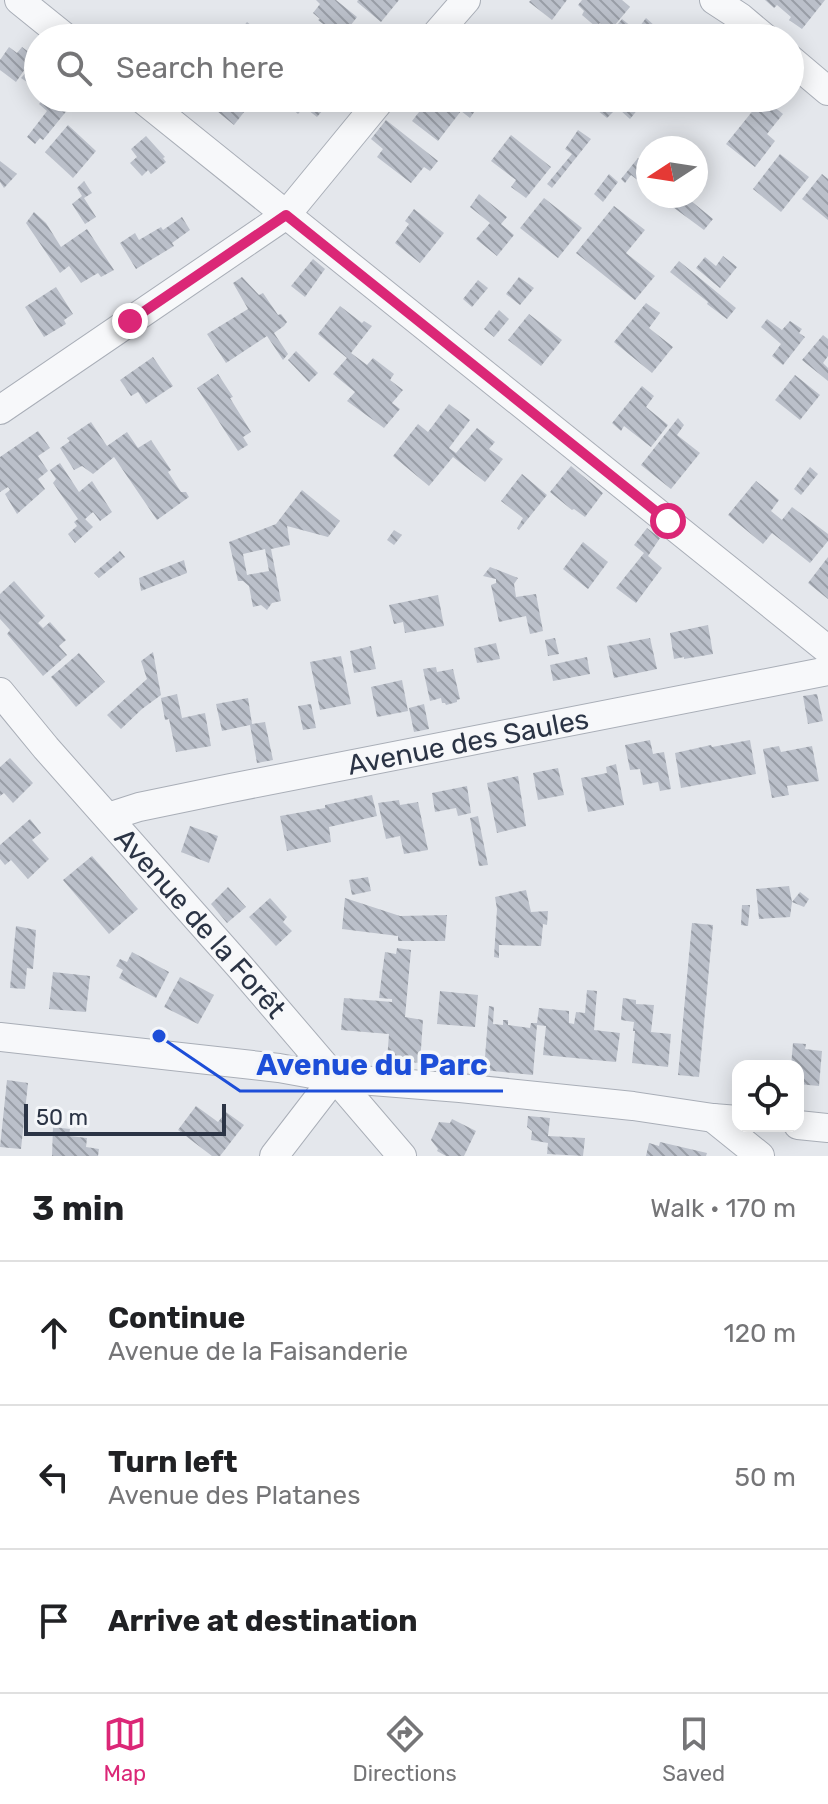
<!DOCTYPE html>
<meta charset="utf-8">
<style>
:root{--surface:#fff;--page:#f2f2f2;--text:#202124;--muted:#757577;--line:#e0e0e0;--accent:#db2777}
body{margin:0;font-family:Rubik,sans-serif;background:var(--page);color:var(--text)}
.controls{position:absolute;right:24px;bottom:24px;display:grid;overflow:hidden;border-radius:16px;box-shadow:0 4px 20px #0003}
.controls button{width:72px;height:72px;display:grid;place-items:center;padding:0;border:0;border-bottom:2px solid var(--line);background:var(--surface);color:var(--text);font:40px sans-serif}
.compass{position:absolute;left:636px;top:136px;width:72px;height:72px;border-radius:50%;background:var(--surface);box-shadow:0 4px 20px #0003;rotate:258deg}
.scale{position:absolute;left:24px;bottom:20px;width:202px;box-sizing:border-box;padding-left:8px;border:4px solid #2b3445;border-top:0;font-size:22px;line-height:28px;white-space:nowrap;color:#2b3445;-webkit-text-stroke:6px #f4f6f9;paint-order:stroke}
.stop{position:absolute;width:24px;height:24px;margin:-18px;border:6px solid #db2777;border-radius:50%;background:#fff}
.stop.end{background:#db2777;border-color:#fff;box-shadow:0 2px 8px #0008}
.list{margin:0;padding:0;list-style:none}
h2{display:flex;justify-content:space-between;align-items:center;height:104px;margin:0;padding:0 32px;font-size:34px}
h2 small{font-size:26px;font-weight:400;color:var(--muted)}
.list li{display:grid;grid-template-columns:52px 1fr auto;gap:24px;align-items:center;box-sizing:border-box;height:144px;padding:0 32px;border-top:2px solid var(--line)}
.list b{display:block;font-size:30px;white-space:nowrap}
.list p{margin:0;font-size:26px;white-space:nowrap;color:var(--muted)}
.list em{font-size:26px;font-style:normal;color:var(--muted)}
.icon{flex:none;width:44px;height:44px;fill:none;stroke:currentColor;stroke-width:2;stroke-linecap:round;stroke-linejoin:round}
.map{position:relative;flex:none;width:828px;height:1156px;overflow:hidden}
.search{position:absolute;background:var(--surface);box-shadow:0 4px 20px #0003;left:24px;right:24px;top:24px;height:88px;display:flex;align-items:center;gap:20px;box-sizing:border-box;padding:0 28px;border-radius:44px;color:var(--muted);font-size:30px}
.sheet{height:536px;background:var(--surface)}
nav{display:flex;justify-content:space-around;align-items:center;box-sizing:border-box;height:112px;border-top:2px solid var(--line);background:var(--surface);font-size:22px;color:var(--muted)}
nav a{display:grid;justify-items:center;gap:4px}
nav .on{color:var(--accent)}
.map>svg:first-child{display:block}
.building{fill:url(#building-back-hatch);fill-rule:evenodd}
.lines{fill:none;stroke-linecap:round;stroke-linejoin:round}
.minor-casing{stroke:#a9aeb7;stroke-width:30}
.minor{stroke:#f7f8fa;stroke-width:28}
.route{stroke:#db2777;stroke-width:10}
.labels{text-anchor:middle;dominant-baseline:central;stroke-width:7;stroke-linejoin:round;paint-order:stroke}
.street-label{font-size:28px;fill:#2b3445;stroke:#f4f6f9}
.leader{fill:none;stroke:#1d4ed8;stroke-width:3}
.callout-dot{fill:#1d4ed8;stroke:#f4f6f9;stroke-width:3}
.callout-label{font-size:30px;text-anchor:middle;font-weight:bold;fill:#1d4ed8;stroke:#f4f6f9;stroke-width:7;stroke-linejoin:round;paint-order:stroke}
</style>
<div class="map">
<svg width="828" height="1156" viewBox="0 0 828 1156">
<defs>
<pattern id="building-back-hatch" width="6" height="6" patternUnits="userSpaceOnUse" patternTransform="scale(2)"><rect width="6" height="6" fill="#bbc0ca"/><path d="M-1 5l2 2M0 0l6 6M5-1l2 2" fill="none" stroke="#989da6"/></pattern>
</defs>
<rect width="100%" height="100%" fill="#e4e7ec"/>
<g class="building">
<path d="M316 0H336L357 17 341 38 318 20 320 19 313 13 320 4Z"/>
<path d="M358 0H399L381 22 357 2Z"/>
<path d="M531 0H567L552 20 529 2Z"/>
<path d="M582 0H622L630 7 609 32 600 23 596 27 582 15 584 11 578 5Z"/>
<path d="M765 0H825L802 29 789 20 791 17 777 5 774 8Z"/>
<path d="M646 18 665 35 663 38H631Z"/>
<path d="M622 19 632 27 622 38 613 30Z"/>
<path d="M247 22 257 30 251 38H234Z"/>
<path d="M175 27 189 38H166Z"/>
<path d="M310 27 320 35 318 38H302Z"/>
<path d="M9 47 17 53 22 47 34 56 16 82 0 70V60Z"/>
<path d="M38 59V75L30 84 21 78Z"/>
<path d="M44 98H77L43 140 40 138 35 144 27 137 47 111 39 104Z"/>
<path d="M201 98H255L234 125Z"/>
<path d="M295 98H333L317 117 304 107 298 114 289 106Z"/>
<path d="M430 98H478L479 105 470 118 461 111 438 141 412 121Z"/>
<path d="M582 98H595L613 112 607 118Z"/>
<path d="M630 98H647L630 119 620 110Z"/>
<path d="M763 98 783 114 767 134 775 141 755 167 726 144Z"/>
<path d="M386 120 438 161 430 171 424 167 411 183 377 157 383 149 371 139Z"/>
<path d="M68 125 96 151 73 178 45 152Z"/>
<path d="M578 130 591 139 552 188 547 184 572 154 565 149Z"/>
<path d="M511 135 551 167 526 198 511 187 516 180 491 161Z"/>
<path d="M146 136 165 157 163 158 166 162 151 174 148 170 142 176 130 163 137 157 131 149Z"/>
<path d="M780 154 809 177 781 212 753 189Z"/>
<path d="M638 158 648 166V188L631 175 625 183 621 179Z"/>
<path d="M0 161 17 174 4 188 0 182Z"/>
<path d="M609 174 618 182 603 202 594 194Z"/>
<path d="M822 174 828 179V220L802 199Z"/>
<path d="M84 181 92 193 84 198 96 217 85 224 72 204 82 196 77 188Z"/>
<path d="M479 194 507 217 501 224 514 235 497 256 476 239 490 223 470 207Z"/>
<path d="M658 196H685L713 219 704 230Z"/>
<path d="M544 198 582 228 558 258 520 228Z"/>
<path d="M614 206 645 230 626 253 655 276 635 300 576 253Z"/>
<path d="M414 209 444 233 420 263 395 243 409 224 405 221Z"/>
<path d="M34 212 46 223 61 247 87 229 114 270 101 277 98 273 81 283 69 266 60 273 26 223Z"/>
<path d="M182 217 190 230 172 243 174 246 136 269 120 243 135 233 139 240 161 227 163 230Z"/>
<path d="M723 256 737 267 720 288 696 268 705 257 716 266Z"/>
<path d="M313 259 325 269 305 297 291 286Z"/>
<path d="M679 261 736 308 727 319 707 304 708 302 670 272Z"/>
<path d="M242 277 259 295 263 293 278 315 281 314 287 322 284 326 274 333 288 354 283 360 267 336 226 363 207 334 248 309 233 283Z"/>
<path d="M519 277 534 288 520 305 506 294Z"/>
<path d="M478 280 488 288 472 307 463 299Z"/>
<path d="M56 287 73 314 64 320 66 324 44 337 25 307Z"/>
<path d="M646 303 660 313 649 328 673 347 652 373 614 342Z"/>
<path d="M340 306 362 323 364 321 372 326 351 353 367 365 373 358 394 374 390 380 403 390 392 403 400 409 384 428 347 401 355 392 333 374 347 358 318 334Z"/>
<path d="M499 310 509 319 494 337 484 329Z"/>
<path d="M529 314 562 340 541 366 508 340Z"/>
<path d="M767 319 782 330 790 321 802 329 799 333 805 337 783 365 772 356 781 344 761 327Z"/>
<path d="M823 335 828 339V356L823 363 828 368V381L802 360Z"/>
<path d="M296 351 318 373 309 382 288 360Z"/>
<path d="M153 357 173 386 146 404 138 392 131 396 120 380Z"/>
<path d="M218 374 233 397 230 398 251 432 243 437 248 445 238 451 197 388Z"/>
<path d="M795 375 820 395 800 420 775 400Z"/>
<path d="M642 386 654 396 646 407 668 425 651 447 624 426 621 431 612 423Z"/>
<path d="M449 404 470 420 449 448 456 453 477 428 495 442 489 449 503 459 485 482 453 457 429 486 393 456 418 424 428 432Z"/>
<path d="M678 418 684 425 677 435 700 453 671 489 641 465Z"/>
<path d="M91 422 107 446 127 432 138 448 151 440 171 470 168 472 181 492H186L189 497 157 520 114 457 93 474 82 466 74 470 60 448 70 441 67 438Z"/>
<path d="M38 431 50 448 38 456 48 471 38 479 45 489 17 514 5 494 10 490 8 487 0 492V457Z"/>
<path d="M60 463 79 492 92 481 112 512 100 521 93 512 85 519 93 527 75 543 68 534 77 526 74 522 78 519 53 483 56 479 50 470Z"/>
<path d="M571 466 603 493 585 517 574 509 572 510 550 492Z"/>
<path d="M810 467 818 474 801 495 794 489Z"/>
<path d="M522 474 547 495 519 530 517 528 523 518 501 501Z"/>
<path d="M756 481 779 500 771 511 782 520 792 507 828 534V541L810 563 772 533 763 544 728 515Z"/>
<path d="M302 490 340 521 328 537 287 526 290 545 271 549 281 601 272 603 267 610 261 605 253 607 249 586 243 581H238L229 542 276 524ZM265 549 269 571 247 575 243 554Z"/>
<path d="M647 528 660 538 648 556 662 568 636 603 616 588 644 553 634 545Z"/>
<path d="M394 530 402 535 394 545 387 540Z"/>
<path d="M583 542 608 562 588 589 563 569Z"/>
<path d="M120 551 125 557 99 578 94 573Z"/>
<path d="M828 557V599L808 583Z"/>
<path d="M184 560 187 573 141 591 139 578Z"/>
<path d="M490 567 518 578 514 584 516 597 536 594 543 631 530 634 526 616 499 622 491 585 496 583V579L483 576Z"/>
<path d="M14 581 45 616 38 623 43 628 50 622 66 640 59 646 67 655 43 676 7 634 10 630 0 619V594Z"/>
<path d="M438 595 444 626 405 633 403 622 394 624 389 605Z"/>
<path d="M708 625 713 654 684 659V657L674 659 670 633Z"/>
<path d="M555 638 559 654 548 656 545 640Z"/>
<path d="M650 638 657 669 614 678 607 646Z"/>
<path d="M496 643 500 659 477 663 474 648Z"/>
<path d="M371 646 376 669 354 673 350 651Z"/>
<path d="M153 652 161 695 142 709 121 729 107 715 147 679 141 661Z"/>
<path d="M79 653 105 682 76 707 51 677Z"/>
<path d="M341 656 351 704 320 710 310 662Z"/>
<path d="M587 657 590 674 553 681 550 665Z"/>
<path d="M436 667 437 672 453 669 460 699 457 700V702L446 705 445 703H442L441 698 430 701 423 669Z"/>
<path d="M402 680 408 711 377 717 371 687Z"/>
<path d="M177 694 182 718 205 713 211 746 176 752 169 719 165 720 161 698Z"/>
<path d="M817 694 823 721 808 724 803 696Z"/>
<path d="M248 698 252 724 265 722 273 760 257 763 250 725 222 731 216 704Z"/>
<path d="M311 704 316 728 303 730 298 706Z"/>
<path d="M424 704 429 729 414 732 409 708Z"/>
<path d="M650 740 653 754 664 752 671 789 660 791 658 782 643 785 640 769 630 770 625 745Z"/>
<path d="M750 740 756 774 681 788 675 753 711 745 712 747Z"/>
<path d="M779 746 781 752 812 746 819 781 787 786 789 795 772 798 763 749Z"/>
<path d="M10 758 33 783 13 803 4 793 0 796V767Z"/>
<path d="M616 764 624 805 588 812 581 778 607 773 606 767Z"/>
<path d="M558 768 564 795 538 800 533 773Z"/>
<path d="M518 776 526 826 497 833 487 783Z"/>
<path d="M467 786 471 813 458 816 456 808 435 812 432 793Z"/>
<path d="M372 795 377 816 329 827 331 842 287 851 280 816 325 808V805Z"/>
<path d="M399 800 400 805 418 802 428 850 404 854 400 836 386 839 378 803Z"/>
<path d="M478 816 488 865 479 866 470 818Z"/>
<path d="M30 819 41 833 32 840 49 859 28 879 11 860 5 865 0 859V845Z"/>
<path d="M190 826 218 836 209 863 181 852Z"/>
<path d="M92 856 138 909 109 934 63 880Z"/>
<path d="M368 877 371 891 352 895 349 880Z"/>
<path d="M789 886 792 902 790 917 759 919 756 889Z"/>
<path d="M228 887 246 907 227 923 211 904Z"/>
<path d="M526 890 531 912 548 911 547 925 543 924 541 946 499 945V958L494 957 497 909 495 897Z"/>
<path d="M800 892 809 899 804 907 792 902Z"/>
<path d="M270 898 287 917 283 922 292 931 276 946 249 917Z"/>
<path d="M345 898 400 916 447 915 445 941H398V936L342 929Z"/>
<path d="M742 905H750L748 926 741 925Z"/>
<path d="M692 923 713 925 699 1077 678 1075Z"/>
<path d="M16 926 36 930 33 969 27 968 25 989 10 988Z"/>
<path d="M397 948 411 950 405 1017 423 1020 420 1063 387 1060 389 1034 341 1030 344 998 392 1002V999L379 998 382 974 385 952 396 954Z"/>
<path d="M132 952 169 972 156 998 119 978 123 970 116 966 120 959 127 962Z"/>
<path d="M53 972 90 976 86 1012 49 1009Z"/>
<path d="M180 977 214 995 198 1024 164 1007Z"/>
<path d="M587 990 597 991 594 1030 620 1033 616 1062 543 1055 546 1026 537 1025 533 1075 484 1070 489 1006 494 1007 493 1024 503 1025V1020H508V1025L530 1028 531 1023H537L539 1008 569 1011V1023L574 1024 576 1012 585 1013Z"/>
<path d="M440 991 478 995 475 1027 437 1024Z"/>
<path d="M623 998 636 1000V1004L654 1005 651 1032 671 1034 668 1067 632 1063 635 1031H633L634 1022 621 1020Z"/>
<path d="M793 1043 806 1044 805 1049 822 1051 819 1086 798 1084V1066H791Z"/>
<path d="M7 1080 28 1083 21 1149 0 1147Z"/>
<path d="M196 1106 218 1122 226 1112 244 1125 220 1156H212L178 1130Z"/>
<path d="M528 1116 550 1118 548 1136 585 1138 583 1156 547 1154 548 1143 531 1140 532 1131 527 1127Z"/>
<path d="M452 1119 476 1131 464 1156H446L437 1151 438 1149 431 1140 439 1122 450 1123Z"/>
<path d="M53 1127 70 1129 69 1136 87 1138 86 1147 99 1149 98 1156H52Z"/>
<path d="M660 1142 707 1153 706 1156H646L649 1143 659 1146Z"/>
</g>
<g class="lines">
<defs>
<g id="minor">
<path d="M19 0 66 38"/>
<path d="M714 0 740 17 765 38"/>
<path d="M433 38 466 0"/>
<path d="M790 59 828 91"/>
<path d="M141 98 828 650"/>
<path d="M0 410 286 215 382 98"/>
<path id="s1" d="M0 692 46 748 241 968 402 1156"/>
<path id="s2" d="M108 817 139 807 231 788 828 671"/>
<path d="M0 1037 279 1068 334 1078 460 1088 633 1106 713 1118 738 1120"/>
<path d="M713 1118 760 1156"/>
<path d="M798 1125 828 1128"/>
<path d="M274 1156 334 1078"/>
</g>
</defs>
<use href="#minor" class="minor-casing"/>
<use href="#minor" class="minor"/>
</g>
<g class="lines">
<path class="route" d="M130 321 286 215 668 521"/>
</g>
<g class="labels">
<g class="street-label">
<text stroke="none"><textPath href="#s2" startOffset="368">Avenue des Saules</textPath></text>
<text stroke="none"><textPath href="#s1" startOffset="306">Avenue de la Forêt</textPath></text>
</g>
</g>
<path class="leader" d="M159 1036L240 1091H503"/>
<circle class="callout-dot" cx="159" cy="1036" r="8"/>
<g class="callout-label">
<text x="372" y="1075">Avenue du Parc</text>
</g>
</svg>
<div class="controls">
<button><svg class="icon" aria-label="locate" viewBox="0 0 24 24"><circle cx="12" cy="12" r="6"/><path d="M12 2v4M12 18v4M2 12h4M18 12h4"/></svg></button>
</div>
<svg class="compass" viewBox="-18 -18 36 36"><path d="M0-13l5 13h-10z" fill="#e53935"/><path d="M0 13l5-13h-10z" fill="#757577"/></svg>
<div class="scale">50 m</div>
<div class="stop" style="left:668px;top:521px"></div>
<div class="stop end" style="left:130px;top:321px"></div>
<div class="search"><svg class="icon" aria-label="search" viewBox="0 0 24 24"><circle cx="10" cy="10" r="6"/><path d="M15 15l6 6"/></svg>Search here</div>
</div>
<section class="sheet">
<h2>3 min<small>Walk · 170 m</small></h2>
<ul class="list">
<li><svg class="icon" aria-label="ahead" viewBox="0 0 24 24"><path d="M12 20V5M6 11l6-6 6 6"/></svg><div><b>Continue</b><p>Avenue de la Faisanderie</p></div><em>120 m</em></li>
<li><svg class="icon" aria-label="left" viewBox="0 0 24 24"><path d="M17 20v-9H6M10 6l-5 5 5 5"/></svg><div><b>Turn left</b><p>Avenue des Platanes</p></div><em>50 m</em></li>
<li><svg class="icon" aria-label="arrive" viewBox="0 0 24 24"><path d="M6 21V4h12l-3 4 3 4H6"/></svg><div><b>Arrive at destination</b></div></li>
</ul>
</section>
<nav>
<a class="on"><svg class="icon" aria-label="map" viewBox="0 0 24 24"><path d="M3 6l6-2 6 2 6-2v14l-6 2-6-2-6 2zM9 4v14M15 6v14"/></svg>Map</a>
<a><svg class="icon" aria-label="directions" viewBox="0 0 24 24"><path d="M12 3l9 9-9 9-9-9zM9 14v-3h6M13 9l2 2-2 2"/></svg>Directions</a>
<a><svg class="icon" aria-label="saved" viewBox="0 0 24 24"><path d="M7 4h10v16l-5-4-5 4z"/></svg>Saved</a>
</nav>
